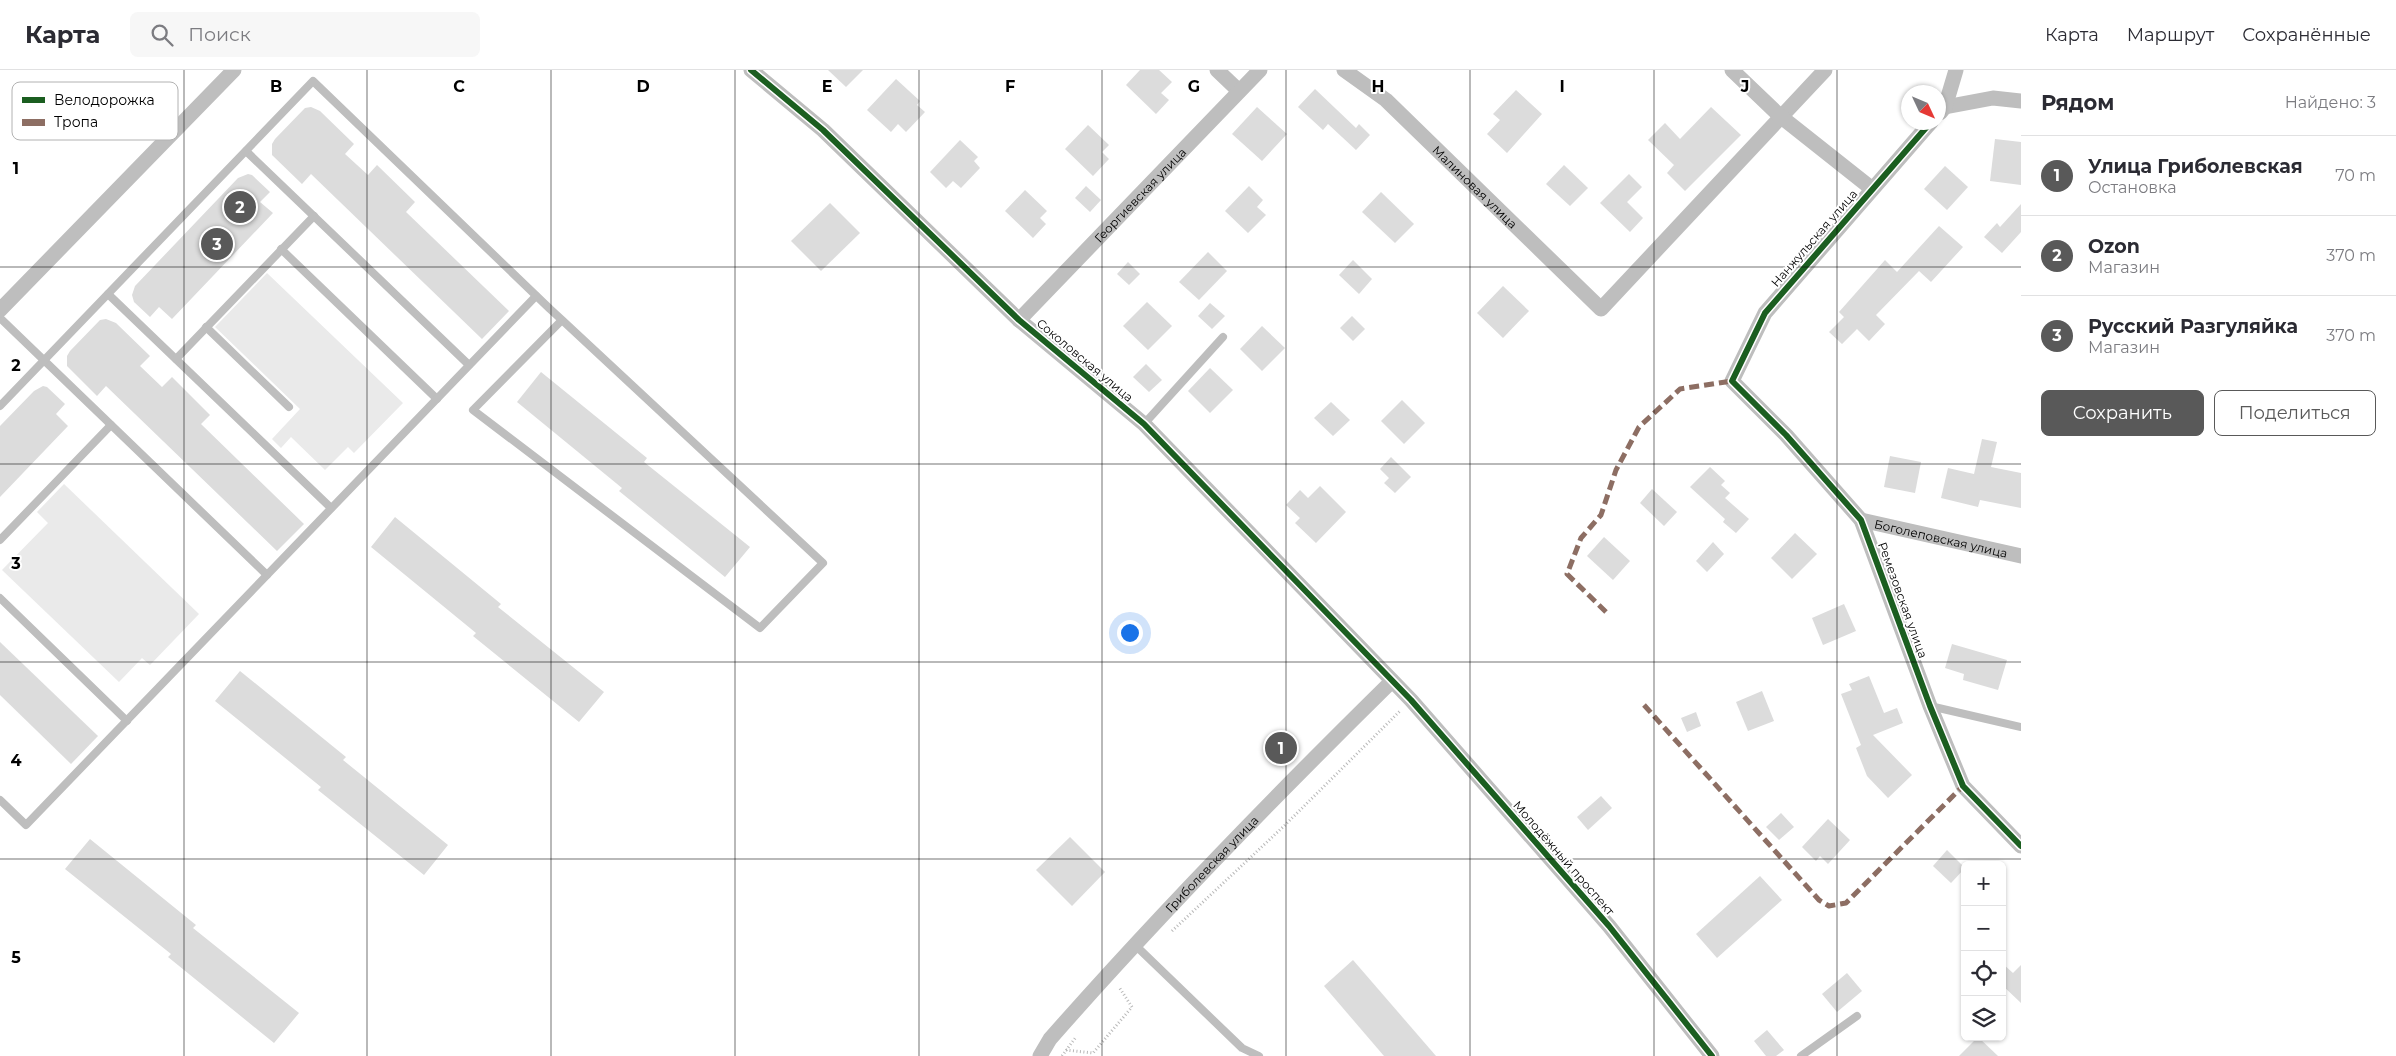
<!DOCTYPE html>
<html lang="ru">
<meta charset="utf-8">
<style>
:root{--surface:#fff;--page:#f7f7f7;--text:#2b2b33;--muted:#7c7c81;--line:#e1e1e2;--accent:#595959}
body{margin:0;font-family:Montserrat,sans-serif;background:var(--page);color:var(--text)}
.controls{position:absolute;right:15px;bottom:15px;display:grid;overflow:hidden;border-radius:8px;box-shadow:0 1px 4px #0004}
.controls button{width:45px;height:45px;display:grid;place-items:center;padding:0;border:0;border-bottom:1px solid var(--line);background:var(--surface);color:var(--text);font:25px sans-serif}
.compass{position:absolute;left:1901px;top:15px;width:45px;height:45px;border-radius:50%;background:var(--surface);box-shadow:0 1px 4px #0004;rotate:134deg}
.you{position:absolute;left:1129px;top:562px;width:18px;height:18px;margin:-12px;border:4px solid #fff;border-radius:50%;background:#1a73e8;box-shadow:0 0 0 8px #1a73e833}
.badge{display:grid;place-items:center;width:32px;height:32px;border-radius:50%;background:var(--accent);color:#fff;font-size:16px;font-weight:700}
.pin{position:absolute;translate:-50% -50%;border:2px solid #fff;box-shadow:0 1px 5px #0006}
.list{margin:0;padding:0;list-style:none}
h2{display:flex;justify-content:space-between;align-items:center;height:65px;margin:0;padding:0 20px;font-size:21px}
h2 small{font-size:16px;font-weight:400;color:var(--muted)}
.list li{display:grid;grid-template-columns:32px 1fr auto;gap:15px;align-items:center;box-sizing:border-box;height:80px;padding:0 20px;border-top:1px solid var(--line)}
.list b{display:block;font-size:19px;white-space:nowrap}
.list p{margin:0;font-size:16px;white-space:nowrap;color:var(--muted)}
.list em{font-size:16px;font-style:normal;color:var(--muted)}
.actions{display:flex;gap:10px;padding:15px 20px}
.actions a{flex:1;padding:11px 0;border:1px solid var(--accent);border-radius:8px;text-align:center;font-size:18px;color:var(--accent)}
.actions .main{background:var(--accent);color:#fff}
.icon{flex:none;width:28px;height:28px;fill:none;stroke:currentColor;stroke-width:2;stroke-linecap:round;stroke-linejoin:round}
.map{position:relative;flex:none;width:2021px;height:986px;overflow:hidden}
header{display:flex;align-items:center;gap:30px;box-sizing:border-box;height:70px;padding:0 25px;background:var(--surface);border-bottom:1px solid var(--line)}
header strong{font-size:24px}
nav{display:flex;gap:28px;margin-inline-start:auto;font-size:18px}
.search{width:350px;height:45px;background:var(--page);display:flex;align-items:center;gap:12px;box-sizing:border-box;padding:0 18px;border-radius:8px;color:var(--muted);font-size:19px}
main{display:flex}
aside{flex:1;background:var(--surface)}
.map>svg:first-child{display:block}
.green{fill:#eaeaea}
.building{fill:#dcdcdc}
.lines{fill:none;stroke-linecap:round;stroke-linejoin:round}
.path{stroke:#b8b8b8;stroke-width:3;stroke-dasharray:1 2.5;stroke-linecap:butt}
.lane{stroke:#bebebe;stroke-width:8}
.street{stroke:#bebebe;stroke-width:15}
.quiet{stroke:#8d6e63;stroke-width:5;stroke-dasharray:10 5;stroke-linecap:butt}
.cycleway-casing{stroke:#fff;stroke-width:9}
.cycleway{stroke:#1b5e20;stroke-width:6}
.grid{fill:none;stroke:#000;stroke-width:1;stroke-opacity:0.55}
.labels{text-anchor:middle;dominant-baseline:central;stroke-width:4;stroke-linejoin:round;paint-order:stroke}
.street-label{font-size:12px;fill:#000;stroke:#fff}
.key{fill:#fff;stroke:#b2b2b2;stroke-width:1}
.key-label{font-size:14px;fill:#000}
.grid-label{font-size:16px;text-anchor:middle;font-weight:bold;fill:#000;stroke:#fff;stroke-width:4;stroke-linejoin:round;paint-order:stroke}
</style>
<header>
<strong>Карта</strong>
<div class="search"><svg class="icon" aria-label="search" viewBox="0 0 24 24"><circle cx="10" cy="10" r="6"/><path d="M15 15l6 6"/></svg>Поиск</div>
<nav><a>Карта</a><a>Маршрут</a><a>Сохранённые</a></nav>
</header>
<main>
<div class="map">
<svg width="2021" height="986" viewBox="0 0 2021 986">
<rect width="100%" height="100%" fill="#fff"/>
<g class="green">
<path d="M267 203 403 333 354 383 348 377 325 400 291 367 281 378 272 369 300 339 215 257Z"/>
<path d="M64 414 199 544 150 595 142 588 119 612 2 500 48 453 37 442Z"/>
</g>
<g class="building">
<path d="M828 0H863L846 17Z"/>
<path d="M1140 0H1159L1172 12 1161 23 1169 30 1156 44 1126 15Z"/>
<path d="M896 9 920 31 917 35 925 42 906 62 898 54 891 62 867 40Z"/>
<path d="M1315 19 1356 58 1359 54 1370 65 1356 80 1328 54 1323 60 1298 37Z"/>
<path d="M1516 20 1542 44 1507 83 1487 64 1500 50 1493 44Z"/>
<path d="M311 37 320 41 354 74 345 84 368 105 377 95 415 132 406 142 509 241 482 269 311 104 302 114 272 85V74L275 69 305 38Z"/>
<path d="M1257 37 1287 64 1262 91 1232 64Z"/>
<path d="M1711 37 1741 65 1685 121 1667 103 1674 95 1648 70 1665 53 1680 69Z"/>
<path d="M1088 55 1109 75 1102 82 1109 89 1093 106 1065 79Z"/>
<path d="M1995 69 2021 72V115L1990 111Z"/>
<path d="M960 70 978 87 974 91 980 98 961 118 953 111 946 118 930 102Z"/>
<path d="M1564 95 1588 118 1570 136 1546 114Z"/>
<path d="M1945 96 1968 117 1947 140 1924 119Z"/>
<path d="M248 104 252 105 270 122 260 132 273 143 172 249 159 237 150 247 134 232 132 225 135 216 238 108Z"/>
<path d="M1629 104 1642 117 1627 132 1643 148 1630 162 1600 133Z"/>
<path d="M1086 116 1101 130 1090 142 1075 128Z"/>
<path d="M1249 116 1263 130 1257 137 1266 145 1248 163 1225 141Z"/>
<path d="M1025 120 1047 141 1040 148 1046 154 1033 168 1005 141Z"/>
<path d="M1381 122 1414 154 1395 173 1362 142Z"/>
<path d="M830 133 860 163 821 201 791 171Z"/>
<path d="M2021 134V162L2002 183 1984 167 1997 153 2000 157Z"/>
<path d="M1939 156 1963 177 1931 212 1919 201 1876 245 1885 254 1869 271 1857 259 1842 274 1829 262 1844 247 1839 242 1885 190 1897 202Z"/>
<path d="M1208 182 1227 201 1199 230 1179 212Z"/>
<path d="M1353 190 1372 209 1359 224 1339 205Z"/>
<path d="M1128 192 1140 204 1129 215 1117 204Z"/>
<path d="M1503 216 1529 241 1503 268 1477 243Z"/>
<path d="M1147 232 1172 256 1148 280 1123 256Z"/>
<path d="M1210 233 1225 246 1212 259 1198 246Z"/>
<path d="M1352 246 1365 259 1353 271 1340 258Z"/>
<path d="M106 249 116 253 150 286 140 296 162 317 172 307 210 345 201 354 304 454 277 481 106 316 97 326 67 296V286L70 281 100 250Z"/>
<path d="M1262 256 1285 278 1262 301 1240 279Z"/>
<path d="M1146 294 1162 310 1149 322 1133 307Z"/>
<path d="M1210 298 1233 320 1210 343 1188 321Z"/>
<path d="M541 302 647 388 644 392 750 477 725 507 619 421 622 418 517 332Z"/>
<path d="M43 316 47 317 65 334 56 344 68 356 0 427V356L34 321Z"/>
<path d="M1402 330 1425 353 1404 374 1381 351Z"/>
<path d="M1331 332 1350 350 1333 366 1314 348Z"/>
<path d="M1982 369 1997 372 1991 397 2021 403V438L1980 430 1978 437 1941 428 1948 398 1974 404Z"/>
<path d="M1890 386 1921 392 1915 423 1884 417Z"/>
<path d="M1391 387 1411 407 1395 423 1384 413 1389 408 1380 399Z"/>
<path d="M1710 397 1725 411 1721 415 1730 423 1725 428 1749 449 1736 463 1723 452 1725 449 1690 417Z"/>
<path d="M1320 416 1346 442 1316 473 1295 453 1300 448 1286 435 1300 420 1308 428Z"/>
<path d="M1652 419 1677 442 1664 456 1640 433Z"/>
<path d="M395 447 501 534 498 537 604 622 579 652 473 566 476 563 371 477Z"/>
<path d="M1795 463 1817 484 1792 509 1771 488Z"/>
<path d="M1604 467 1630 491 1613 510 1587 486Z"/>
<path d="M1713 472 1724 484 1707 502 1696 491Z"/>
<path d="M1844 534 1856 561 1823 575 1812 548Z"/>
<path d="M0 572 98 666 71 694 0 625Z"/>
<path d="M1952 574 2007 590 1998 620 1963 610 1964 604 1945 598Z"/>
<path d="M240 601 346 687 343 690 448 775 424 805 318 720 321 717 215 631Z"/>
<path d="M1869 606 1884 643 1897 638 1903 653 1873 665 1912 705 1888 728 1867 706 1856 678 1861 675 1841 624 1852 620 1849 614Z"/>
<path d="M1762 621 1774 651 1748 661 1736 632Z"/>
<path d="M1696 642 1701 656 1687 662 1681 648Z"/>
<path d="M1601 726 1612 738 1588 760 1577 747Z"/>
<path d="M1781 743 1794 757 1779 770 1766 757Z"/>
<path d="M1828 749 1850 770 1828 794 1820 786 1816 791 1802 777Z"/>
<path d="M1070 767 1105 802 1072 836 1036 800Z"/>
<path d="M90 769 196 855 193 858 299 943 274 973 168 887 171 884 65 799Z"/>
<path d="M1947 780 1965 798 1951 813 1933 796Z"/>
<path d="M1760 806 1782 830 1717 888 1696 864Z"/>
<path d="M1353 890 1436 986H1384L1324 916Z"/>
<path d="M2002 893 2013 903 2021 895V933L2002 915Z"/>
<path d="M1847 903 1862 921 1837 942 1822 924Z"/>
<path d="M1767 960 1784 980 1776 986H1766L1754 971Z"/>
<path d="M1978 967 1998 986H1959Z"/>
</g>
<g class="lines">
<g class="path">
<path d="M1172 861 1283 757 1400 641"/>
<path d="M1066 980 1093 983 1132 937 1119 917"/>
<path d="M1062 986 1076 967"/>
</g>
<g class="lane">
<path d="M246 81 469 295"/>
<path d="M281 179 437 329"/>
<path d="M108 224 331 438"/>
<path d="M0 248 267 505 26 755 0 730"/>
<path d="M206 257 289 337"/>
<path d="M176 289 314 146"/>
<path d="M0 336 313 11 550 239 562 250 823 493 760 558 473 340 562 250"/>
<path d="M1144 354 1223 267"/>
<path d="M0 470 111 355"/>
<path d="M267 505 536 226"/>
<path d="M0 528 127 651"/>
<path d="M1930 636 2021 657"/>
<path d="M1134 874 1242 978 1259 986"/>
<path d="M1801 986 1857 946"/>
</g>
<g class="street">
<path d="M751 0 823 60 1019 250 1144 354 1411 630 1609 856 1712 986"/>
<path d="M1217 0 1239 21"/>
<path id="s1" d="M1344 0 1386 30 1601 239 1825 0"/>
<path d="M1732 0 1780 46 1871 118"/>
<path d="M1945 37 1993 28 2021 31"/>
<path d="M1940 43 1945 37 1956 0"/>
<path d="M1931 52 1765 243 1732 311 1786 365 1861 450 1930 636 1963 716 2021 776"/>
<path d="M0 240 234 0"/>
<path id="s2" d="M1019 250 1260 0"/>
<path id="s3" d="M1861 450 2021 486"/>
<path id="s4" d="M1040 986 1050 969C1159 845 1274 727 1392 611"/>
</g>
<g class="quiet">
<path d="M1606 542 1567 504 1581 468 1601 445 1616 400 1639 357 1680 319 1732 311"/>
<path d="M1644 635 1819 830 1829 836 1846 833 1963 716"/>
</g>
<defs>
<g id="cycleway">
<path d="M751 0 823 60 1019 250 1144 354 1411 630 1609 856 1712 986"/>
<path d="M1931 52 1765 243 1732 311 1786 365 1861 450 1930 636 1963 716 2021 776"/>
</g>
</defs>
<use href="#cycleway" class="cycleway-casing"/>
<use href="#cycleway" class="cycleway"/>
</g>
<path class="grid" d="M184 0V986M367 0V986M551 0V986M735 0V986M919 0V986M1102 0V986M1286 0V986M1470 0V986M1654 0V986M1837 0V986M0 197H2021M0 394H2021M0 592H2021M0 789H2021"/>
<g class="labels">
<g class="street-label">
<text stroke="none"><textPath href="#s1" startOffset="176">Малиновая улица</textPath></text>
<text stroke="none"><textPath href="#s2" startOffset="174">Георгиевская улица</textPath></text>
<text transform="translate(1814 168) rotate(-49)">Нанжульская улица</text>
<text transform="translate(1085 290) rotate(40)">Соколовская улица</text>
<text stroke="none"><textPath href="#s3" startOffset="82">Боголеповская улица</textPath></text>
<text transform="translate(1903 530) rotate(70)">Ремезовская улица</text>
<text transform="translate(1564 788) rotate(49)">Молодёжный проспект</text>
<text stroke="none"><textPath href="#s4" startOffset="258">Гриболевская улица</textPath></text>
</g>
</g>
<rect x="12" y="12" width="166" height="58" rx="8" class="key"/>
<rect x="22" y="27" width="23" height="6" fill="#1b5e20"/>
<rect x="22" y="49" width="23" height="7" fill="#8d6e63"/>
<g class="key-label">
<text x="54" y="35">Велодорожка</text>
<text x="54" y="57">Тропа</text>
</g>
<g class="grid-label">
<text x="276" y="22">B</text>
<text x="459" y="22">C</text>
<text x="643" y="22">D</text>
<text x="827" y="22">E</text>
<text x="1010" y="22">F</text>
<text x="1194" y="22">G</text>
<text x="1378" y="22">H</text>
<text x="1562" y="22">I</text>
<text x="1745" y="22">J</text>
<text x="16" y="104">1</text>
<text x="16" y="301">2</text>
<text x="16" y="499">3</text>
<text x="16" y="696">4</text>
<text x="16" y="893">5</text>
</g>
</svg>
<div class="controls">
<button>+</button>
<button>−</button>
<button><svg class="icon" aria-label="locate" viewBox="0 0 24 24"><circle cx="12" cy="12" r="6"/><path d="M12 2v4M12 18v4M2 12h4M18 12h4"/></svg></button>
<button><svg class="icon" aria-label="layers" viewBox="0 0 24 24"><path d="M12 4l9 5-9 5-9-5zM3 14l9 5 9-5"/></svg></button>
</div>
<svg class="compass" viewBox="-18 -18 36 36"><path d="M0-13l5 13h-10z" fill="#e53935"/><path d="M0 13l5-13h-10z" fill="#7c7c81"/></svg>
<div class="you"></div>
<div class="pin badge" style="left:1281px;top:678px">1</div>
<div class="pin badge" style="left:240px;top:137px">2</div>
<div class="pin badge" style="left:217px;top:174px">3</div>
</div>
<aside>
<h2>Рядом<small>Найдено: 3</small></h2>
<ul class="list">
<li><span class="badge">1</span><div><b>Улица Гриболевская</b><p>Остановка</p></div><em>70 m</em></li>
<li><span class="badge">2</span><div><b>Ozon</b><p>Магазин</p></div><em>370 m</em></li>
<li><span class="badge">3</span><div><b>Русский Разгуляйка</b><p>Магазин</p></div><em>370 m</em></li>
</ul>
<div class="actions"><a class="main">Сохранить</a><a>Поделиться</a></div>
</aside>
</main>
